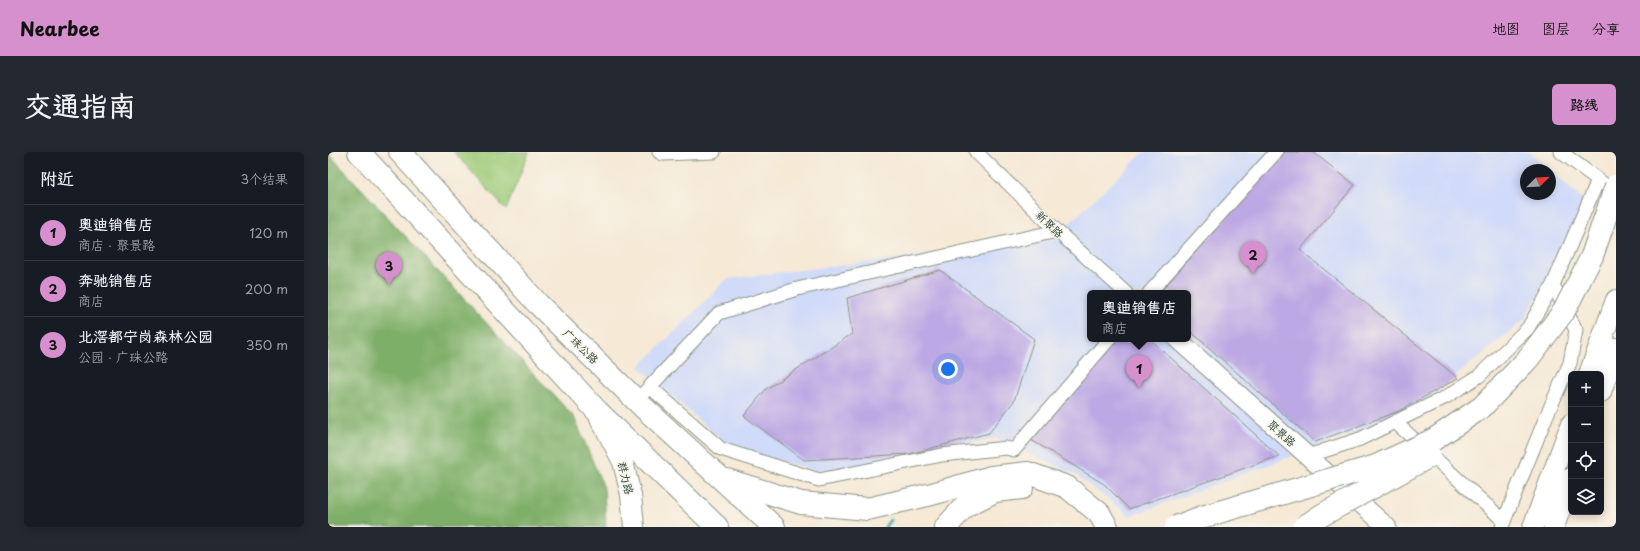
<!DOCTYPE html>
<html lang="zh">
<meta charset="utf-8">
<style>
:root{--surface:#171b24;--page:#242831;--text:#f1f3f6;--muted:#9ea1a6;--line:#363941;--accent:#d690ce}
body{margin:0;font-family:"Playpen Sans","LXGW WenKai TC",sans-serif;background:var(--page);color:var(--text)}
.controls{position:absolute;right:12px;bottom:12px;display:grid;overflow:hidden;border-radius:6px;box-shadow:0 2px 10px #0003}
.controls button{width:36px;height:36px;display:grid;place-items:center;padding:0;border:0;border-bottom:1px solid var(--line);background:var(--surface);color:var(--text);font:20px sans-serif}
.compass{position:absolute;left:1192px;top:12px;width:36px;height:36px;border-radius:50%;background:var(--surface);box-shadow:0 2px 10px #0003;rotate:66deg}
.you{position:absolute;left:620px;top:217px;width:14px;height:14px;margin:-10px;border:3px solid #fff;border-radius:50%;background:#1a73e8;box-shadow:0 0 0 6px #1a73e833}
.badge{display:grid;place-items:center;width:26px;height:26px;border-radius:50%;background:var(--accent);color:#111;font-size:13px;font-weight:700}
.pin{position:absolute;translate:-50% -33px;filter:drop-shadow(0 1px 2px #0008)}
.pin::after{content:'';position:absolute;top:21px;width:14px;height:12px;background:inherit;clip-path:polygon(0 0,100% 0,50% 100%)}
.popup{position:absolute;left:759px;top:138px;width:104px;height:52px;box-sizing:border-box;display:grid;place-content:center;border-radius:6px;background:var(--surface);filter:drop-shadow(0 1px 3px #0005);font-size:13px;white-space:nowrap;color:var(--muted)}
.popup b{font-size:15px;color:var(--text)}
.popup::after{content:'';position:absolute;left:50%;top:100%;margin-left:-8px;border:8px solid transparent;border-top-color:var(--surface)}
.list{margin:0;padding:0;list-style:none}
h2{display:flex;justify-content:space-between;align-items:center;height:52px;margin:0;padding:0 16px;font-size:17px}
h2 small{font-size:13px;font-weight:400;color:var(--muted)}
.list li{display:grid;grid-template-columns:26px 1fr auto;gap:12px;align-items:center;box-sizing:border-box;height:56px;padding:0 16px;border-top:1px solid var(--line)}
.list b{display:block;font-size:15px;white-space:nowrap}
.list p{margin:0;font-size:13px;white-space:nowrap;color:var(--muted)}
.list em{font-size:13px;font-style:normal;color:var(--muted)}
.icon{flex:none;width:22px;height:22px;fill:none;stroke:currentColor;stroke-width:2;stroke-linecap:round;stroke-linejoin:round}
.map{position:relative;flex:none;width:1288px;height:375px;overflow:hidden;border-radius:6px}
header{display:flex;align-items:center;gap:24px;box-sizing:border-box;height:56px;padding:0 20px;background:var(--accent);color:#111}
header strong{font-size:19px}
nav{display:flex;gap:22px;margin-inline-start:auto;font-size:14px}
.intro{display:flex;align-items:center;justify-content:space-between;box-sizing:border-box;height:96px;padding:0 24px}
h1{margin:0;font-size:28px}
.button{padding:10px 18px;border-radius:6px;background:var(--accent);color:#111;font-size:14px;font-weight:700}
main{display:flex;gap:24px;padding:0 24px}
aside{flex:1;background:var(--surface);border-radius:6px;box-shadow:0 2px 10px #0003}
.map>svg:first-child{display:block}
.built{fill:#d0daf9;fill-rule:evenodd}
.green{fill:#9ecb78;stroke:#5e8456}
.forest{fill:#7eaf68;stroke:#4e764e}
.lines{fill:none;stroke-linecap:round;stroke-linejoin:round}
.stream{stroke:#3cadb4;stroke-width:3}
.building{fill:#bca8e4}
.street-casing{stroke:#8a9385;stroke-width:15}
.secondary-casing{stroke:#8a9385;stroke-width:20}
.primary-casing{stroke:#8a9385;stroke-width:22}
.highway-casing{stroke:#8a9385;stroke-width:24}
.street{stroke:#fff;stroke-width:13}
.secondary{stroke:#fff;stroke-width:18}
.primary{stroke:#fff;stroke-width:20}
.highway{stroke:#fff;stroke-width:22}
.highway-bridge-casing{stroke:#8a9385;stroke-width:24;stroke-linecap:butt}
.highway-bridge{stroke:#fff;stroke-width:22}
.labels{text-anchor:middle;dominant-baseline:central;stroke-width:3;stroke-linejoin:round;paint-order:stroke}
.street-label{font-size:11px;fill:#1f3d34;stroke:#f7f3e8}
</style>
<header>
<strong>Nearbee</strong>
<nav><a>地图</a><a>图层</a><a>分享</a></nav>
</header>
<div class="intro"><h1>交通指南</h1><a class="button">路线</a></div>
<main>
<aside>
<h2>附近<small>3个结果</small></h2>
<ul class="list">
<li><span class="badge">1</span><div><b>奥迪销售店</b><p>商店 · 聚景路</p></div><em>120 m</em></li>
<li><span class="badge">2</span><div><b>奔驰销售店</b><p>商店</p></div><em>200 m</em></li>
<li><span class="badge">3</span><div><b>北滘都宁岗森林公园</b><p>公园 · 广珠公路</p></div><em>350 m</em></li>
</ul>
</aside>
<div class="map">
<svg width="1288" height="375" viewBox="0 0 1288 375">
<rect width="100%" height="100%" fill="#f7f3e8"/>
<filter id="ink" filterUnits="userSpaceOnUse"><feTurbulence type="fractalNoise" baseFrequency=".025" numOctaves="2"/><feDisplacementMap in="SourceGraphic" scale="8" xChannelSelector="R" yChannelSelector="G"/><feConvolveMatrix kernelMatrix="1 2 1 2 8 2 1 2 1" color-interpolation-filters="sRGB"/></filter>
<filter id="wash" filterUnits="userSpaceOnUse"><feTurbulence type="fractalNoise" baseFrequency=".012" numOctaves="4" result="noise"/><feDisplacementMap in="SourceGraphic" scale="16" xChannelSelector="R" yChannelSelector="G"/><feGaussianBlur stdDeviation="0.9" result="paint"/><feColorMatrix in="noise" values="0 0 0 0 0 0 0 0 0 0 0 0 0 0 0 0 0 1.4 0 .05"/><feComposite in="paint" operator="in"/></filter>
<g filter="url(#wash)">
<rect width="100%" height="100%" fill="#f6e9d6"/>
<path class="built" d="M816 0H1202L1222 18H1198V42H1222V18L1261 53 1196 168 1086 259 802 364 748 323 668 286 549 313 488 319 402 296 311 215 399 127 724 88ZM762 141H860V187H762Z"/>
<path class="green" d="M126 0H201L178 58Z"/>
<path class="forest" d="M0 1 246 265 276 336 278 375H0Z"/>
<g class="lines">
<path class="stream" d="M557 375 562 368"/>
</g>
<g id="blocks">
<g class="building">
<path d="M957 0H985L1027 33 972 98 1130 226 1071 259 987 290 860 177V141H831Z"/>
<path d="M612 118 706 187 686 249 661 281 581 302 476 308 416 264 438 237 524 182 519 146Z"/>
<path d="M786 187H822L951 304 801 357 776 332 703 288Z"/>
</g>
</g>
</g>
<g filter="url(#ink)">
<use href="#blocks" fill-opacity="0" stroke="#8a9385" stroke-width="1"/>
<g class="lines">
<defs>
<g id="street">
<path d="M331 0 335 2 386 0"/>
<path d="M648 0 729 79 798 141"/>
<path d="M1233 0 1277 33"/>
<path d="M821 141 948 0"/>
<path d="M322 235 393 297 491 328 614 303 678 296 686 298 781 187"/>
<path d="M316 241 391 161 469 137 729 79"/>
<path d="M1067 270 1176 369 1174 375"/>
<path d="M980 304 1032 287 1118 245 1151 224 1200 176 1225 133 1270 28"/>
<path d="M1176 369 1218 265 1242 211 1248 178 1225 133"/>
</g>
<path id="secondary" d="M849 187 1059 375"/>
<g id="primary">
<path d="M1261 222 1288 148"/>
<path d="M1273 240 1288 196"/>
<path d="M272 266 295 310 303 343 306 375"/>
<path d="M1205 375 1243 272"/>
<path d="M1226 375 1243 326"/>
</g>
<g id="highway">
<path d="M31 0 269 259 389 375"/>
<path d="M72 0 210 152 315 255 446 375"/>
<path d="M399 328 473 351 539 357 604 342 663 325 700 321 739 335 771 361 779 375"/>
<path d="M618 375 637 354 667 339 694 336"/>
</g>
</defs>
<use href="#street" class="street-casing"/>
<use href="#secondary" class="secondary-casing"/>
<use href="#primary" class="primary-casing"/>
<use href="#highway" class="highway-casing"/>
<use href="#street" class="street"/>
<use href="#secondary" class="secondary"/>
<use href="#primary" class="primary"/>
<use href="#highway" class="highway"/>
<defs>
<g id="highway-bridge">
<path d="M848 375 874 365 1048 314 1105 288 1154 255 1199 208 1236 159 1264 104 1288 34"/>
<path d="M976 375 994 363 1102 304"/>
</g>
</defs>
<use href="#highway-bridge" class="highway-bridge-casing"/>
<use href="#highway-bridge" class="highway-bridge"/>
</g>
</g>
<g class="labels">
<g class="street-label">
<text transform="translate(722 72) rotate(44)">新聚路</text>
<text transform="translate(253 194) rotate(44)">广珠公路</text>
<text transform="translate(954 281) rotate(42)">聚景路</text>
<text transform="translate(298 326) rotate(76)">群力路</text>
</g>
</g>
</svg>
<div class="controls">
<button>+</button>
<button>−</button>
<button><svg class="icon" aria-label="locate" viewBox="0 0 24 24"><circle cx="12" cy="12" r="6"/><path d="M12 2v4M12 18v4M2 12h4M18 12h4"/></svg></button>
<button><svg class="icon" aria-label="layers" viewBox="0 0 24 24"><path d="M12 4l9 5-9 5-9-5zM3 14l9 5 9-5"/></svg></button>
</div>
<svg class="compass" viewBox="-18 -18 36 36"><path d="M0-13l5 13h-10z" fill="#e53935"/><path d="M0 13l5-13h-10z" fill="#9ea1a6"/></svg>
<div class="you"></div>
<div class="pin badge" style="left:811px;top:236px">1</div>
<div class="popup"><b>奥迪销售店</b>商店</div>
<div class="pin badge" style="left:925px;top:122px">2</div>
<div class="pin badge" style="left:61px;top:133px">3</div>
</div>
</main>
